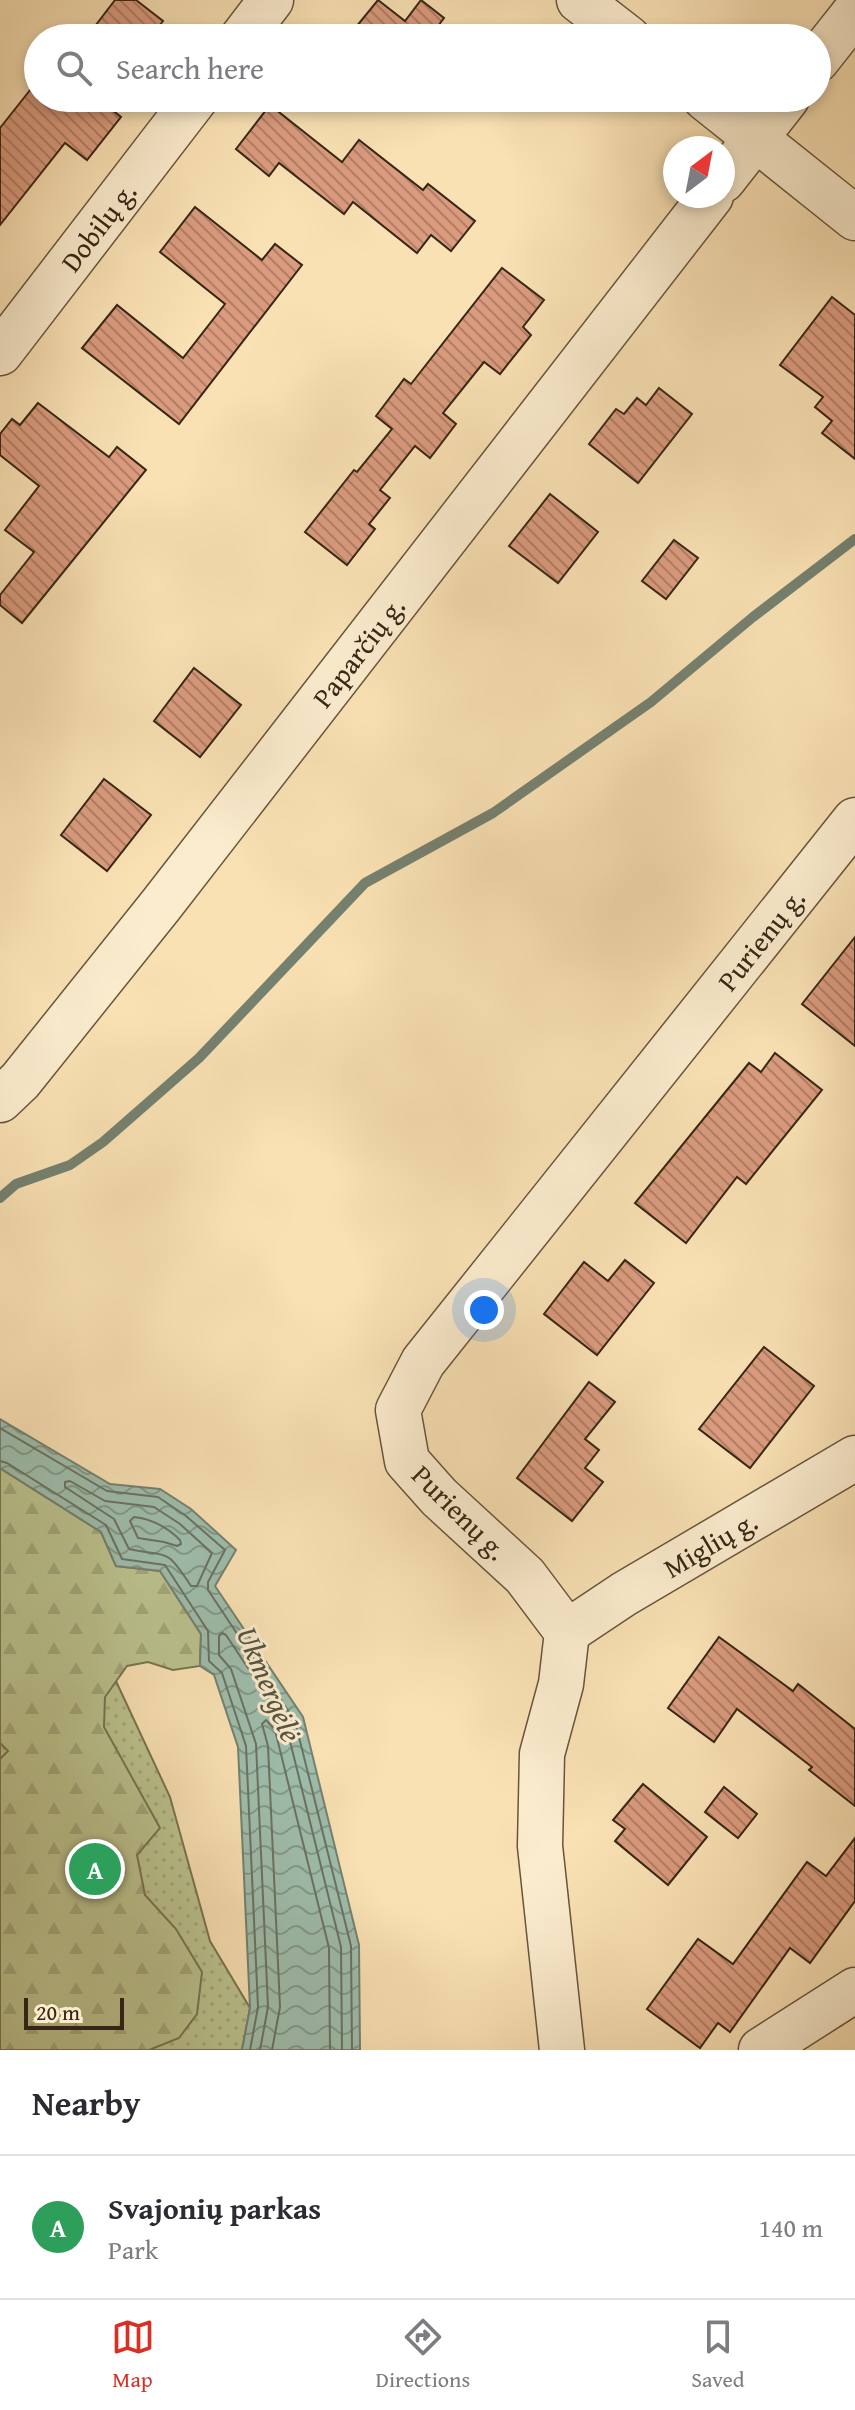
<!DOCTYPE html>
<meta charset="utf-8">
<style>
:root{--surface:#fff;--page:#f7f7f7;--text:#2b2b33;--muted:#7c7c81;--line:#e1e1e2;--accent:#d93025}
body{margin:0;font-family:"Gentium Book Plus",serif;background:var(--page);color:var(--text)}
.compass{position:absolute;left:663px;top:136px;width:72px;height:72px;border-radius:50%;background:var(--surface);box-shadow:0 4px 12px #0003;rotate:32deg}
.scale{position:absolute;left:24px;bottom:20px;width:100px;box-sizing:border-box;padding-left:8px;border:4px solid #372615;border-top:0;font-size:22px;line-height:28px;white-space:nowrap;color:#372615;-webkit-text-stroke:6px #fbecce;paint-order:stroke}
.you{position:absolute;left:484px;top:1310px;width:28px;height:28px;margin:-20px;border:6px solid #fff;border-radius:50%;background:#1a73e8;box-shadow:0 0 0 12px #1a73e833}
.badge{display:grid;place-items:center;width:52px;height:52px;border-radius:50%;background:var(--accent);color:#fff;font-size:26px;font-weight:700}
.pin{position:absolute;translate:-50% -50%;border:4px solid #fff;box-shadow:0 2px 8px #0006}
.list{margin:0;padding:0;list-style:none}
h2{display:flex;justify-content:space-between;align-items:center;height:104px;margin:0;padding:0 32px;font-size:34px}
h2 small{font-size:26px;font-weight:400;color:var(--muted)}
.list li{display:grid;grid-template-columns:52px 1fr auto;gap:24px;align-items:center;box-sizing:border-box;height:144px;padding:0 32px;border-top:2px solid var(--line)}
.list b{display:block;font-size:30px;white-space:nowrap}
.list p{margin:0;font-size:26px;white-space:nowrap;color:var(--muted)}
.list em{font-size:26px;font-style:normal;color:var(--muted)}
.icon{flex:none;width:44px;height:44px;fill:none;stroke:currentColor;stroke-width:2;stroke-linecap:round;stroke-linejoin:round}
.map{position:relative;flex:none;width:855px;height:2050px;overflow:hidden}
.search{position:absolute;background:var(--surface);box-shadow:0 4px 12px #0003;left:24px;right:24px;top:24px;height:88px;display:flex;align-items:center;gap:20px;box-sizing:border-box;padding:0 28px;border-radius:44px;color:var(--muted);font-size:30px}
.sheet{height:248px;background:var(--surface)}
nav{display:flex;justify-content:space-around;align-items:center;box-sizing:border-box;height:112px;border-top:2px solid var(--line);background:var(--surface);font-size:22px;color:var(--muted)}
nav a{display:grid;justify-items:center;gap:4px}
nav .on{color:var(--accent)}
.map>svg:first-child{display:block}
.grass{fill:url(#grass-dots);stroke:#797452;stroke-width:2}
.forest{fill:url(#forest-firs);stroke:#797452;stroke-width:2}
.water{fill:url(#water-waves);stroke:#758170;stroke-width:2}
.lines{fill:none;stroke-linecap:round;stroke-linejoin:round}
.shore{stroke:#6a7261;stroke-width:2}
.stream{stroke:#758170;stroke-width:10}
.building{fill:url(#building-back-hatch);stroke:#372615;stroke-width:2}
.minor-casing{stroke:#68553d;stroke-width:47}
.minor{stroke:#fbecce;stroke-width:44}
.labels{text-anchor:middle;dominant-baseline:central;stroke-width:6;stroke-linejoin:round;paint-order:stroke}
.street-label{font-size:28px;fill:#372615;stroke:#fbecce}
.water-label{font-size:30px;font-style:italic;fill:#565443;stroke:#fbecce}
</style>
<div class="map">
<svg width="855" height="2050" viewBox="0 0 855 2050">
<defs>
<pattern id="grass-dots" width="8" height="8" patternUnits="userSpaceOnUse" patternTransform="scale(2)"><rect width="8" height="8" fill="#bbc38f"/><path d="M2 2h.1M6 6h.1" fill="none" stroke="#a1a77a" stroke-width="1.8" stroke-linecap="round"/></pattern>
<pattern id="forest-firs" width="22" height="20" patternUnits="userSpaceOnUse" patternTransform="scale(2)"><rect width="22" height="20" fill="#bbc38f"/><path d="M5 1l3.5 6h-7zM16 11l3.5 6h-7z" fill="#a1a77a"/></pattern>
<pattern id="water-waves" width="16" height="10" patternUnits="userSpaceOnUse" patternTransform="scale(2)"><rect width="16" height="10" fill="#9ebead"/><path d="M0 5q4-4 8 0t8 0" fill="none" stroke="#829a8c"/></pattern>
<pattern id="building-back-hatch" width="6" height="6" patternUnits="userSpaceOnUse" patternTransform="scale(2)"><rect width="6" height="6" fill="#da9b7e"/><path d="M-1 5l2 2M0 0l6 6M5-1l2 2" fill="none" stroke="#b27e66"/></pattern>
</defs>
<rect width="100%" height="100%" fill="#f9e1b4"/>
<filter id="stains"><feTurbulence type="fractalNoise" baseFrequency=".0025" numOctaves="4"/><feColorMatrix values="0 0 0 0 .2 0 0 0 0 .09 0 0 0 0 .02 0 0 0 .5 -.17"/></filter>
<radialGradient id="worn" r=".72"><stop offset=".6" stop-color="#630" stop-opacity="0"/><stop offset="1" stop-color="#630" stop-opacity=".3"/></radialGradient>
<path class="grass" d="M94 1634 170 1797 210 1941 250 2008 242 2050H0V1737Z"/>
<path class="forest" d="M0 1468 101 1532 116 1566 160 1571 201 1634 200 1666 173 1670 148 1662 127 1666 105 1697 104 1727 160 1828 137 1855 145 1895 176 1929 202 1972 197 2014 179 2038 149 2050H0V1759L8 1751 0 1743Z"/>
<path class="water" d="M0 1419 110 1484 160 1489 191 1509 236 1550 215 1586 303 1717 359 1945 360 2050H242L250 2008 238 1747 214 1675 200 1666 201 1634 160 1571 116 1566 101 1532 0 1468Z"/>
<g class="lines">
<g class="shore">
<path d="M0 1428 107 1491 158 1497 186 1516 225 1550 208 1582V1590L295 1721 351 1946 352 2050"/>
<path d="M0 1461 7 1463 106 1525 122 1559 165 1565 208 1631 209 1661 222 1673 246 1746 258 2007 250 2050"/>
<path d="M70 1481 105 1501 154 1507 180 1524 212 1553 197 1586H191C165 1547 171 1558 129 1549L114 1519 65 1487V1482Z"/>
<path d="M134 1517C153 1519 167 1527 180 1540L181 1544 177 1546 164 1542 138 1538 130 1521Z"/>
<path d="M260 2050 268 2007 256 1744 231 1669 219 1655V1636L222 1633 226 1635 286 1725 341 1947 342 2050"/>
<path d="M272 2050 280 2007 268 1746 262 1724 266 1720 275 1730 329 1948 330 2050"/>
</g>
<path class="stream" d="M0 1198 16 1184 70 1165 103 1142 199 1058 365 883 493 813 651 702 753 617 855 539"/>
</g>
<g class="building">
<path d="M115 0H136L163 21 150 38H86Z"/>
<path d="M378 0 405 21 421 0 444 18 429 38H347Z"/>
<path d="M38 80V99L97 98 121 117 87 160 65 143 0 225V128Z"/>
<path d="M270 105 342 162 359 140 423 190 428 184 475 221 451 251 431 235 417 253 353 202 344 214 279 163 269 176 236 149Z"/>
<path d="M195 207 262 260 275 244 302 265 179 424 82 348 117 305 183 358 225 304 160 252Z"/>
<path d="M502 268 544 300 523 327 531 335 500 374 484 362 443 413 456 424 430 458 415 446 380 490 390 498 369 524 375 529 347 565 305 532 354 470 357 472 392 429 376 416 404 379 411 384Z"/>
<path d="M832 297 855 315V459L822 433 832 421 815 407 823 397 780 365Z"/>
<path d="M659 388 692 414 638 483 589 444 616 409 624 414 637 398 646 405Z"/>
<path d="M38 403 109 457 117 447 146 470 22 623 0 605V595L34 552 5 530 39 486 0 455V434L12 419 20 425Z"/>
<path d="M550 494 598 532 558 583 509 546Z"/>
<path d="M674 540 698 558 666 599 642 581Z"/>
<path d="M194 668 241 705 200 757 154 721Z"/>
<path d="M104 779 151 815 107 871 61 835Z"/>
<path d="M855 937V1046L802 1004Z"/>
<path d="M775 1053 822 1090 746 1184 737 1177 686 1243 635 1203 749 1063 761 1072Z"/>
<path d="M625 1260 654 1283 597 1355 544 1314 584 1262 608 1281Z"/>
<path d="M764 1347 814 1386 750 1468 699 1429Z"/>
<path d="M589 1382 615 1402 585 1439 599 1450 585 1468 603 1482 572 1521 517 1478Z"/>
<path d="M719 1637 793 1691 798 1684 855 1729V1806L809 1770 812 1767 737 1709 714 1742 668 1708Z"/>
<path d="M643 1784 707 1837 668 1885 615 1841 625 1829 613 1820Z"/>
<path d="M724 1787 757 1814 738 1838 705 1812Z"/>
<path d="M855 1838V1901L810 1963 790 1948 730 2032 718 2023 700 2048 647 2009 698 1939 733 1964 807 1862 826 1876Z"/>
</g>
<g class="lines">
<defs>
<g id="minor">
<path d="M579 0 628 38"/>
<path d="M242 38 271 0"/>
<path d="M817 60 855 12"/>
<path d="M705 98 855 218"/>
<path d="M723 180 787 98"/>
<path id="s1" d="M0 353 196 98"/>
<path id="s2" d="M0 1100 20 1081 161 905 711 196"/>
<path id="s3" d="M567 1632 624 1594 855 1458"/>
<path id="s4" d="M562 2050 540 1846 542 1754 561 1684 567 1632 525 1576 439 1497 407 1461 398 1410 423 1362 855 820"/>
<path d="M761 2050 855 1990"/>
</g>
</defs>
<use href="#minor" class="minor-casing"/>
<use href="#minor" class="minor"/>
</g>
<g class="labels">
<g class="street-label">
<text stroke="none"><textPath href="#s1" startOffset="160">Dobilų g.</textPath></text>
<text stroke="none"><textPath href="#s2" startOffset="574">Paparčių g.</textPath></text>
<text stroke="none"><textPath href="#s4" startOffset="1304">Purienų g.</textPath></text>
<text transform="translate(460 1512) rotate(45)">Purienų g.</text>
<text stroke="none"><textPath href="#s3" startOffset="168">Miglių g.</textPath></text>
</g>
<g class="water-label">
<text transform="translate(270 1684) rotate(67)">Ukmergėlė</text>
</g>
</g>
<rect width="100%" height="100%" filter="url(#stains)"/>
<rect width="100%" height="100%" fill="url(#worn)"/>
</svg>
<svg class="compass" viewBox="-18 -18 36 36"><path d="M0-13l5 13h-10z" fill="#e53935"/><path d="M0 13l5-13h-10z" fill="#7c7c81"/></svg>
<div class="scale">20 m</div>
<div class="you"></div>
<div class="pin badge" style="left:95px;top:1869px;background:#2e9e5b">A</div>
<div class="search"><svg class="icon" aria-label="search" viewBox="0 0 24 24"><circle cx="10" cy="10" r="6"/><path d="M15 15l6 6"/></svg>Search here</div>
</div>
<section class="sheet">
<h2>Nearby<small></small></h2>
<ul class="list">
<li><span class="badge" style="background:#2e9e5b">A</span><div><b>Svajonių parkas</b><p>Park</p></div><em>140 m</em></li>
</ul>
</section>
<nav>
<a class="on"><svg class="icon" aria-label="map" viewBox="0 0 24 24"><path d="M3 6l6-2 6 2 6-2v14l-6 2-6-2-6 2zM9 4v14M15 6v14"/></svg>Map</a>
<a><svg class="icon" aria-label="directions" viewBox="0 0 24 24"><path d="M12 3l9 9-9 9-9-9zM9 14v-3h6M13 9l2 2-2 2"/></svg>Directions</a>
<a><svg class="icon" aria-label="saved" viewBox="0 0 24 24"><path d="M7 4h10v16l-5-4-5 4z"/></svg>Saved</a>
</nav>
